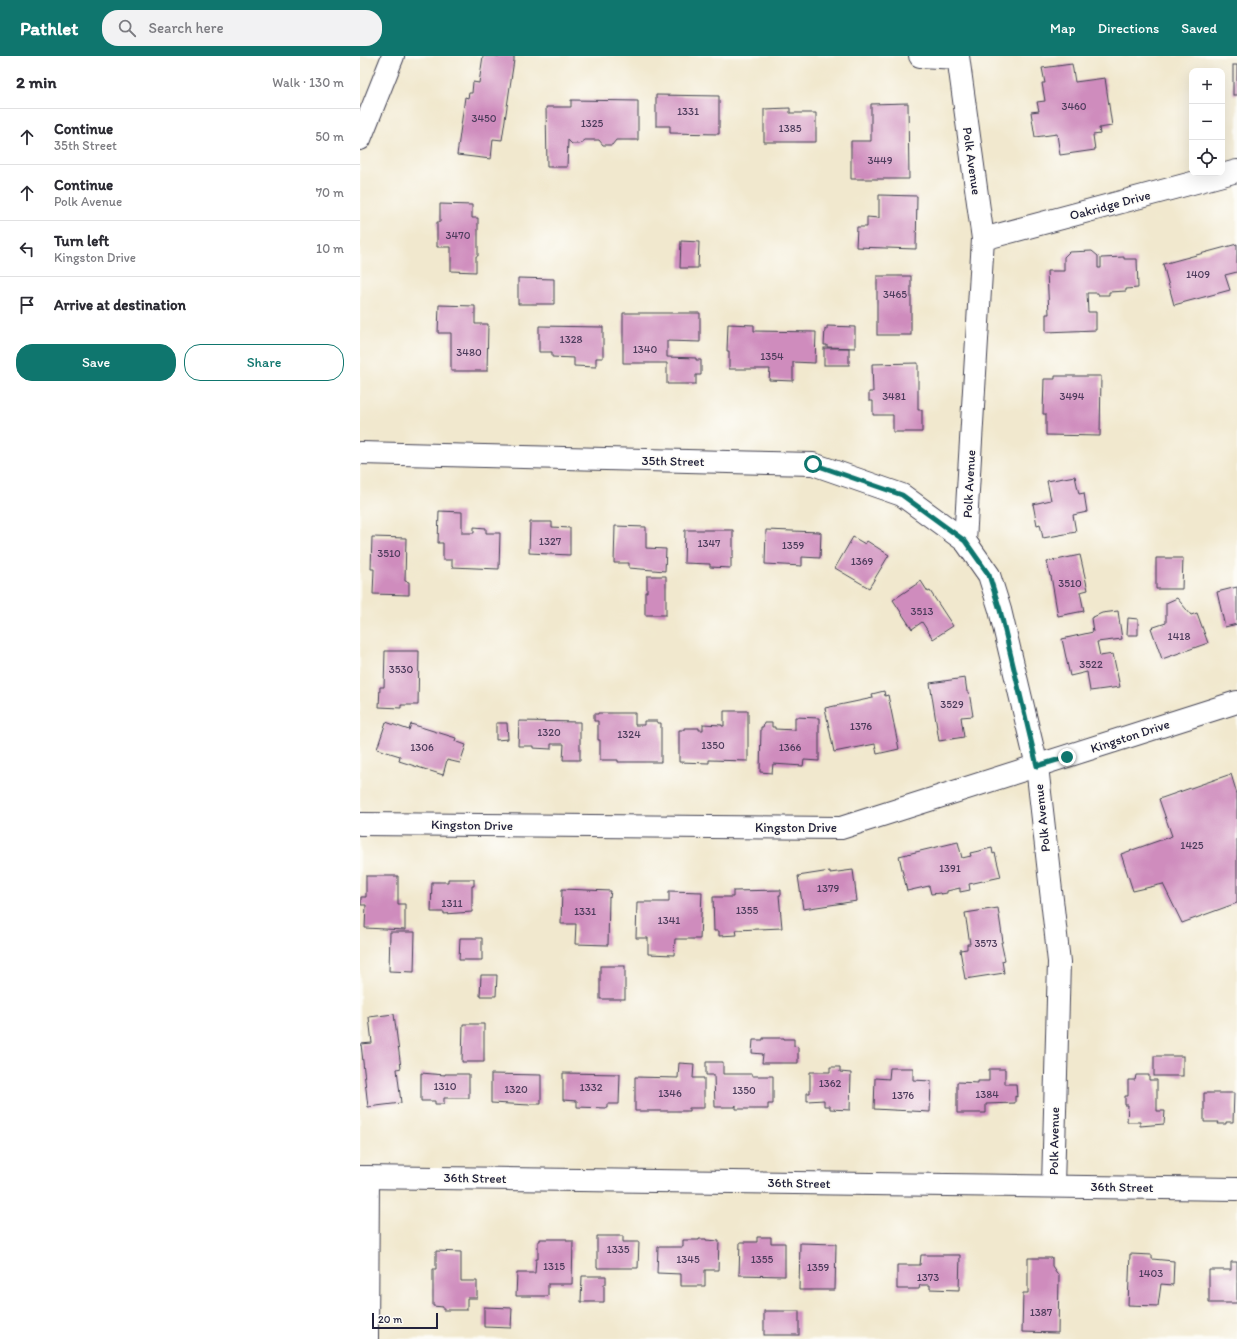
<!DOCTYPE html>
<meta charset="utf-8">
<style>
:root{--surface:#fff;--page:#f2f2f3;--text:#2b2b33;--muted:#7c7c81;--line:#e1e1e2;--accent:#0f766e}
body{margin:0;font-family:Itim,sans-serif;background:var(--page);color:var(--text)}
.controls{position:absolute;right:12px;top:12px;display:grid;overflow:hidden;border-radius:8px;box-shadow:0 4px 16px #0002}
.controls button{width:36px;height:36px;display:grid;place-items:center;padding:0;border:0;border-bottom:1px solid var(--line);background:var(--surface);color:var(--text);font:20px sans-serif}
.scale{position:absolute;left:12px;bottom:10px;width:66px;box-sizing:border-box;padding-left:4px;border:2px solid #22223b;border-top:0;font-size:11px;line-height:14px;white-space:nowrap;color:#22223b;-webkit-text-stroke:3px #fdfcf7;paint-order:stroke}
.stop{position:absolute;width:12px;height:12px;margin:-9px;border:3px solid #0f766e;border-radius:50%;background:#fff}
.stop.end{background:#0f766e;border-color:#fff;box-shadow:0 1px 4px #0008}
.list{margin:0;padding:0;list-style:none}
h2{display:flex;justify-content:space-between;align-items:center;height:52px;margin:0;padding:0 16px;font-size:17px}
h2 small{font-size:13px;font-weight:400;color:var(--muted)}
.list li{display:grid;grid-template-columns:26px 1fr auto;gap:12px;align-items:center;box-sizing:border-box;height:56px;padding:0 16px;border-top:1px solid var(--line)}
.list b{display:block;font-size:15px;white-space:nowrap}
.list p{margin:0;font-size:13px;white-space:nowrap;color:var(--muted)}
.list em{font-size:13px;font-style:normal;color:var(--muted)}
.actions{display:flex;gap:8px;padding:12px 16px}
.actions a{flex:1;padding:9px 0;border:1px solid var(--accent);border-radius:16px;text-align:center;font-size:14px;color:var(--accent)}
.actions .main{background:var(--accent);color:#fff}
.icon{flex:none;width:22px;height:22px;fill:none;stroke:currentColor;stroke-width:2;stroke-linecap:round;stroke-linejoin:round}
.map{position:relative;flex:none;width:877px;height:1283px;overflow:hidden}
header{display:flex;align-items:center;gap:24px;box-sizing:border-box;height:56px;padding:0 20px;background:var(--accent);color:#fff}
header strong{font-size:19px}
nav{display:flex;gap:22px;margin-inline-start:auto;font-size:14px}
.search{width:280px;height:36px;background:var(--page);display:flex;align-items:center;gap:10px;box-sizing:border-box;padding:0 14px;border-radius:16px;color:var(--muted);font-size:15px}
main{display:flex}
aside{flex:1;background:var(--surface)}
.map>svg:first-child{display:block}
.building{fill:#cf8cbd}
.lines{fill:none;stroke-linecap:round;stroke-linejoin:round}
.street-casing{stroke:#414051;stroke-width:24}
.secondary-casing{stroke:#414051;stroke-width:24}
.street{stroke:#fff;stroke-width:22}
.secondary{stroke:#fff;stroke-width:22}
.route{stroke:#0f766e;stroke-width:5}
.labels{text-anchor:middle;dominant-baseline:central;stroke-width:3.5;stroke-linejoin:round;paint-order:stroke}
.number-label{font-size:11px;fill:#4d3c5c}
.street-label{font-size:13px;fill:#22223b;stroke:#fdfcf7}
</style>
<header>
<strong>Pathlet</strong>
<div class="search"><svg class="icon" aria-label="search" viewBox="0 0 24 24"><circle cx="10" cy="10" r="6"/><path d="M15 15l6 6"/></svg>Search here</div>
<nav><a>Map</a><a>Directions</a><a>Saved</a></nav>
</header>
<main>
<aside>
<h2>2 min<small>Walk · 130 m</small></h2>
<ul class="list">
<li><svg class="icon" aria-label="ahead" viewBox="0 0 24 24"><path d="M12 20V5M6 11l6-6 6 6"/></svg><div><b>Continue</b><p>35th Street</p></div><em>50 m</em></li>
<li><svg class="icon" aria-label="ahead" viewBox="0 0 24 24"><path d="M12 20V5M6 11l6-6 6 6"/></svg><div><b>Continue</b><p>Polk Avenue</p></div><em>70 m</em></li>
<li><svg class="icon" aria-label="left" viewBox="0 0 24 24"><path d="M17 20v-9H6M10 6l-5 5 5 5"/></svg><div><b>Turn left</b><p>Kingston Drive</p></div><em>10 m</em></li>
<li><svg class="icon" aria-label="arrive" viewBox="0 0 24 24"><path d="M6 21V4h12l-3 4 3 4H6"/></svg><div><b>Arrive at destination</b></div></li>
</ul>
<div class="actions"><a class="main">Save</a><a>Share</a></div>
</aside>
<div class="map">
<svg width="877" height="1283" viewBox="0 0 877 1283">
<rect width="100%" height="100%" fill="#fdfcf7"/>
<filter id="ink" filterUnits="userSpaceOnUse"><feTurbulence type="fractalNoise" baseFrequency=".025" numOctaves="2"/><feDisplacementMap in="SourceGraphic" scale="8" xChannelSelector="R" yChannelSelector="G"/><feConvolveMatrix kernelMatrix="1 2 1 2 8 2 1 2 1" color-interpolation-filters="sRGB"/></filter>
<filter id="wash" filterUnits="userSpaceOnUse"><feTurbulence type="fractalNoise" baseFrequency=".012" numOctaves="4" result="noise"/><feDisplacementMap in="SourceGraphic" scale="16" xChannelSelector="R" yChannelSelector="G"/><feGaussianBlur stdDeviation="0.9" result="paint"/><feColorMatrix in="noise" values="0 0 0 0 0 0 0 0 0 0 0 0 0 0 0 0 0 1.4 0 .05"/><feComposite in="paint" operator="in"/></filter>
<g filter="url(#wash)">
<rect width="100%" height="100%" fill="#f1e8ce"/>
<g id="blocks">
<g class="building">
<path d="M123 0H154V4L142 84 133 83 131 103 97 99 105 41 108 42 109 37H112L113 26 119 27Z"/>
<path d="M712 8 715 26 745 22 752 70 739 72 740 78 733 79 735 94 700 99 697 78 675 81 671 56 679 55 677 46 685 45 682 27H685L682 12Z"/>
<rect x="873" y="9" width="4" height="30"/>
<path d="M296 39 359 40V78L310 77V70H296Z"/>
<path d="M211 44 278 45V84H256L252 89H243L239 84H225L220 88H212L208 84 207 111H187L186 51H211Z"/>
<path d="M548 47 549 123H491V85H511V48Z"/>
<path d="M430 52V57H456V86H404V53Z"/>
<path d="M519 139 557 140 556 193 496 191 497 171H507V161L519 162Z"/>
<path d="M80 148 112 149V162H118V200H116V216L91 215V191H77V166H80Z"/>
<path d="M321 185 339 186 338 212H320Z"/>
<path d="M877 188V216L865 219 870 234 814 249 803 208Z"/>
<path d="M732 195 738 200V212H741V202L764 201V203H777L778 232 766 233V235L749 236V239H738V237H727L728 256H736V274L686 276V258H689L687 215H704V201L709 196Z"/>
<rect x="517" y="220" width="34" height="59"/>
<path d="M158 222 194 223V248H158Z"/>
<path d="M79 249 115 250V268H128L127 315H91V277H78Z"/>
<path d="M263 257H340V286L307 285V301L336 302V304H341V319H336V328H307V307H263Z"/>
<path d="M368 268 394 269V275L456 276 455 307 433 306V325L409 324 410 313H369V295H367Z"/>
<path d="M179 270 243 271V302H236V311L214 310V302L192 301V296H179Z"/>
<path d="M467 270 495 271V292L467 291V289H464L465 273 467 274Z"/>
<rect x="464" y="292" width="25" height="17"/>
<path d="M558 307V354H562V376H533V359H513V345H509V336H513L512 308Z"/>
<path d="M695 320H741L740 380 686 379V358H683L684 323H695Z"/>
<path d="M715 420 719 438 724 437 727 456 713 459 716 476 683 482 680 468 677 469 673 448 691 444 687 425Z"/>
<path d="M79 455 102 456V477H114V471L126 472V477H140L139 513 92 511V504H83V487H78Z"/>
<path d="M170 466H192V471L210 472V499L169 497Z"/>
<path d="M255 470 286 471V492L306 493 305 515 269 512V507H254Z"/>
<path d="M325 474H373V502H371V512L350 511V508L324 507Z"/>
<path d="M406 474 459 476 461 477 460 502 442 501V510L405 508Z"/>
<path d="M12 481 46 482 45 525 49 526V539L13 538 14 513H11Z"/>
<path d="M493 481 505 488 507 485 529 499 509 532 475 512Z"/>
<path d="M720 499 728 534 720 536 724 555 698 560 691 520H690L687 506Z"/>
<path d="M796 502H823L822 533H796Z"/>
<path d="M287 520H306V559H285V536H287Z"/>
<path d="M561 525 568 536 570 535 593 570 573 583 562 566 552 573 533 544Z"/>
<path d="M877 531V568L865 571 857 536Z"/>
<path d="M817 542 831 559 837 557 848 587 802 603 791 572 806 567V547Z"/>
<path d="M758 555 762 583 737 586 740 600 753 598 760 631 730 635 727 616 710 620 702 583 733 576 731 562 742 557Z"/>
<path d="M768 562 778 563V579H767Z"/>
<path d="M25 595H59L58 649H41V652L19 651 20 631H24Z"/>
<path d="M605 622 607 636H609L613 660 601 661 604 681 579 685 570 627Z"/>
<path d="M524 635 525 640 528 639 539 693 517 698 515 688 474 696 465 652 513 642 512 638Z"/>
<path d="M364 655H388V705L349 704V707L319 706V674H324V672H339V674H343V668L362 669V670H364Z"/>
<path d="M238 657H275V669H284V665H297V667H301V706H258V704H240V684H238V665H234V658H238Z"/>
<path d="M435 661 459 662V705L444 704 443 710 413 708 412 717 400 716 401 671H403L404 667H412V671H415V673L435 674Z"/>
<path d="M159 665 220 666V704H203L204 688H191V693L173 692V690H158Z"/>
<path d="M26 666 49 674 51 668 96 682 95 685 106 689 100 707 87 704 83 719 39 705 40 700 17 693Z"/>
<path d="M136 667H147L148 683 136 684Z"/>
<path d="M871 718 877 738V847L822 867 803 828 773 835 761 798 812 780 799 743Z"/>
<path d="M598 786 602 802 611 800 610 797 632 792 633 798 635 797 641 821 609 828 610 834 600 836V832L587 835V837L581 838 580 837 571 838 569 830 547 835 539 800Z"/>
<path d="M493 814 497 845 443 853 438 820 470 815V817Z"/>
<path d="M6 820H38V848H45V874L5 872 6 849H1V841H6Z"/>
<path d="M88 823H114V830H112V856L84 858V856H71L72 826H88Z"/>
<path d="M202 833 251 835 250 842 249 841 248 889 215 888 216 868H201Z"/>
<path d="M421 834V839H419L422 872 376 874 377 879 359 880V875H354L353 841H373V835Z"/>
<path d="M309 835 342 836 340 883H315L314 899 288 898V882H276L277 846H309Z"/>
<path d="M638 852 643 886H641L645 904 642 905 644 917 605 923 600 894 607 893V888H610L605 857Z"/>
<path d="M30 876H55L54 916 29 915Z"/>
<path d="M100 882H122V904H99Z"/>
<rect x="240" y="910" width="25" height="33"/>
<path d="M121 919H137L136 940H120Z"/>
<path d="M34 958 41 1012 37 1013 41 1047 8 1051 1 988 12 987 9 961Z"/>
<path d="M103 968H124V1006H102Z"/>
<path d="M403 982H424V983H434V990L438 991V1007H402L403 998 392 997 393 984H403Z"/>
<rect x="794" y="1000" width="29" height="20"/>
<path d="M346 1006H363V1018H392V1020H413V1048H408V1053H376V1049L375 1051H355L354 1019H346Z"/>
<path d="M319 1007 334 1008 333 1022H344V1052H329V1055H275V1021L318 1022Z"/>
<path d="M470 1011H480V1016L491 1017 490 1054 470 1053V1050H464V1044L447 1045V1037H450V1016H470Z"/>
<path d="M530 1012H553V1024L571 1025 570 1056 514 1053 515 1022 529 1023Z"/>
<path d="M629 1013H645V1028H656L657 1041 655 1040V1047L626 1048V1057H597V1026L618 1027V1025H629Z"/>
<path d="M61 1017 85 1019V1018H109V1042H84V1048H75V1045H61Z"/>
<path d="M203 1017 260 1018 259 1048H247V1052L217 1051V1045L203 1044Z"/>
<path d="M131 1018 181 1019V1048H170V1049L131 1047Z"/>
<path d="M776 1019H789V1024H797V1055H805L804 1068 780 1070V1066H767L768 1049H765V1040H768V1024H775Z"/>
<path d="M844 1037H874L873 1066H866V1068H858L859 1066H844Z"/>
<path d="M237 1180H263V1186H279L278 1212H237Z"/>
<path d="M397 1181H411V1187H425V1220L379 1219 380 1186H397Z"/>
<path d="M180 1183H207V1185H213L212 1228H188V1240H156L157 1217H175L176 1203H178V1185H180Z"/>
<path d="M339 1183H346V1184L359 1185 358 1214H345V1230H321V1218L297 1217 298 1191H323V1184H339Z"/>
<path d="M440 1187 476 1188 475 1234H439Z"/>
<path d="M76 1195 101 1196V1225H117V1242H107V1254H83V1251L73 1250V1213H76Z"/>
<path d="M770 1198 792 1199V1203L814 1205 813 1229 801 1228 798 1250 768 1249Z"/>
<path d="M561 1199H600L599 1234 570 1233V1229H560L559 1233H537V1209H560Z"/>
<path d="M668 1202H692V1210L699 1220 698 1277 662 1276 663 1237H668Z"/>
<path d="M871 1206H877V1247H849V1214H871Z"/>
<path d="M222 1220H246V1228H244V1246H221Z"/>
<path d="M124 1251 152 1252 151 1272 124 1271Z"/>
<rect x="404" y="1255" width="35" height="24"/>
</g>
</g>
</g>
<g filter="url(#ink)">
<use href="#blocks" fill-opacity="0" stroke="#414051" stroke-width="1"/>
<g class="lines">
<defs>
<g id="street">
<path d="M560 0 598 2"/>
<path d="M598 0 623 183 605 485 629 519 640 554 677 710 699 906 693 1130"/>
<path d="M0 83 33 0"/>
<path d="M623 183 877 115"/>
<path d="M0 397 453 408 542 439 605 485"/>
<path d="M0 768 481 772 877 646"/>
<path d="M7 1283 8 1121"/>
</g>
<path id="secondary" d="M0 1121 877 1133"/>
</defs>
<use href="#street" class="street-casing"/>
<use href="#secondary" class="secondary-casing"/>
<use href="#street" class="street"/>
<use href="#secondary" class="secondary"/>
</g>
</g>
<g class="lines" filter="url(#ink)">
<path class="route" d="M453 408 542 439 605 485 629 519 640 554 677 710 707 701"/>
</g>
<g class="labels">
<g class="number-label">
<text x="714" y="50">3460</text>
<text x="328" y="55">1331</text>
<text x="124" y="62">3450</text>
<text x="232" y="67">1325</text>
<text x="430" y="72">1385</text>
<text x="520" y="104">3449</text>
<text x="98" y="179">3470</text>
<text x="838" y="218">1409</text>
<text x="535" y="238">3465</text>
<text x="211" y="283">1328</text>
<text x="285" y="293">1340</text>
<text x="109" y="296">3480</text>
<text x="412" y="300">1354</text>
<text x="534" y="340">3481</text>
<text x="712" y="340">3494</text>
<text x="190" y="485">1327</text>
<text x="349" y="487">1347</text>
<text x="433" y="489">1359</text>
<text x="29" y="497">3510</text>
<text x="502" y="505">1369</text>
<text x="710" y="527">3510</text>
<text x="562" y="555">3513</text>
<text x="819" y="580">1418</text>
<text x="731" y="608">3522</text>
<text x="41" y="613">3530</text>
<text x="592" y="648">3529</text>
<text x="501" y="670">1376</text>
<text x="189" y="676">1320</text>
<text x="269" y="678">1324</text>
<text x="353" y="689">1350</text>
<text x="62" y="691">1306</text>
<text x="430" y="691">1366</text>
<text x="832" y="789">1425</text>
<text x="590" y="812">1391</text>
<text x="468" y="832">1379</text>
<text x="92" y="847">1311</text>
<text x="387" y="854">1355</text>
<text x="225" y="855">1331</text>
<text x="309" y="864">1341</text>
<text x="626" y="887">3573</text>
<text x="470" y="1027">1362</text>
<text x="85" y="1030">1310</text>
<text x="231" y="1031">1332</text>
<text x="156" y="1033">1320</text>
<text x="384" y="1034">1350</text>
<text x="310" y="1037">1346</text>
<text x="627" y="1038">1384</text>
<text x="543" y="1039">1376</text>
<text x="258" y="1193">1335</text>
<text x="328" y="1203">1345</text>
<text x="402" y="1203">1355</text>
<text x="194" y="1210">1315</text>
<text x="458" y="1211">1359</text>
<text x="791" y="1217">1403</text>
<text x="568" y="1221">1373</text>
<text x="681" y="1256">1387</text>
</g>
<g class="street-label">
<text transform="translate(612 105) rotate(82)">Polk Avenue</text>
<text transform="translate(750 149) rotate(-15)">Oakridge Drive</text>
<text transform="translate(313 405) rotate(1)">35th Street</text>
<text transform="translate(609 428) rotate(-87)">Polk Avenue</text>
<text transform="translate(770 680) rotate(-18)">Kingston Drive</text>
<text transform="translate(682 762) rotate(-96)">Polk Avenue</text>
<text transform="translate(112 769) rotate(1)">Kingston Drive</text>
<text x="436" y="771">Kingston Drive</text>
<text transform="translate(694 1085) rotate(-89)">Polk Avenue</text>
<text transform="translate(115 1122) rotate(1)">36th Street</text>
<text transform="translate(439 1127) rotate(1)">36th Street</text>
<text transform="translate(762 1131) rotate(1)">36th Street</text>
</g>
</g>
</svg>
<div class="controls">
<button>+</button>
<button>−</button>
<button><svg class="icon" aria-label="locate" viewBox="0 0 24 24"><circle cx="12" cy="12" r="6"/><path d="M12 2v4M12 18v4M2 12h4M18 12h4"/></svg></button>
</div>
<div class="scale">20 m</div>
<div class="stop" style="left:453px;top:408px"></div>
<div class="stop end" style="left:707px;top:701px"></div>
</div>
</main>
